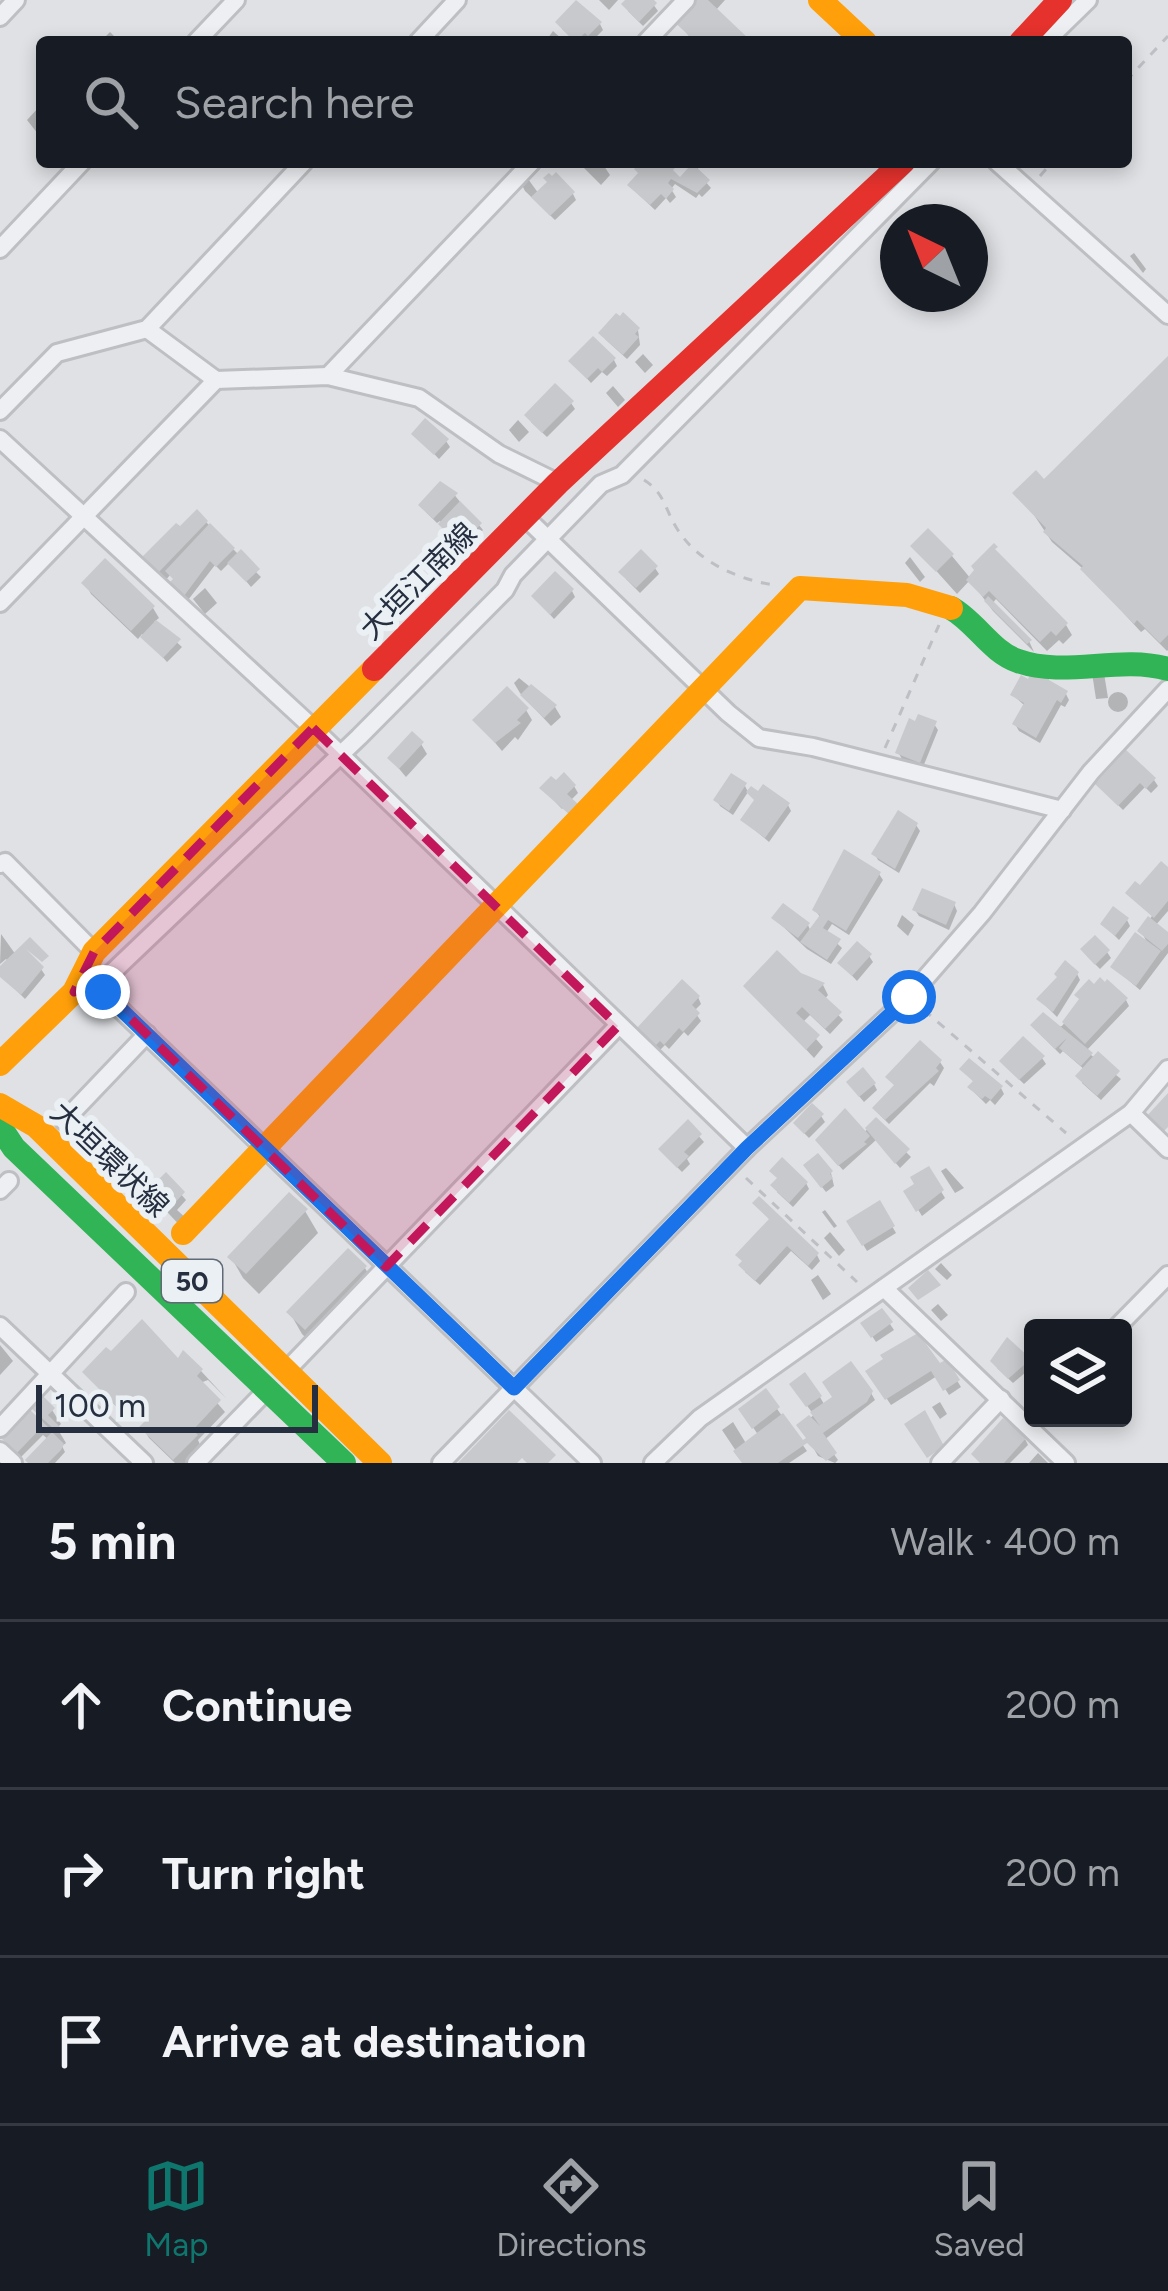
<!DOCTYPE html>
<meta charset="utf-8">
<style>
:root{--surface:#171b24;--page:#20242c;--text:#f1f3f6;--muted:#9ea1a6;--line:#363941;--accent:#0f766e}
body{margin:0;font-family:Figtree,"Noto Sans JP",sans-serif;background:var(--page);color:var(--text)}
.controls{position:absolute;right:36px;bottom:36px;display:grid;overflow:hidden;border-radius:12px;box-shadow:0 6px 18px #0003}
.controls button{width:108px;height:108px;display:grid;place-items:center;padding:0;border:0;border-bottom:3px solid var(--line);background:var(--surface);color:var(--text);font:60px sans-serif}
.compass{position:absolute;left:880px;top:204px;width:108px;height:108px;border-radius:50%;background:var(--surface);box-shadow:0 6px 18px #0003;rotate:317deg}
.scale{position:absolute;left:36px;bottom:30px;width:282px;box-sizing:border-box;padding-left:12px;border:6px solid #252f3f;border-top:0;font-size:33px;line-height:42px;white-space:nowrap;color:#252f3f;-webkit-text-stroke:9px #ebf0f5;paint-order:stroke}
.stop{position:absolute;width:36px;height:36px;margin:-27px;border:9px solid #1a73e8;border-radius:50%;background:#fff}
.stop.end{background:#1a73e8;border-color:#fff;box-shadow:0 3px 12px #0008}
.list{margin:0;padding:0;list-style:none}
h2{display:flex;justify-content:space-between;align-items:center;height:156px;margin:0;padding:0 48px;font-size:51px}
h2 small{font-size:39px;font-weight:400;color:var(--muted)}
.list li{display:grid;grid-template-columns:78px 1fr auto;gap:36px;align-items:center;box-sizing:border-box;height:168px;padding:0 48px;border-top:3px solid var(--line)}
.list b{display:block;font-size:45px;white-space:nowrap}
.list em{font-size:39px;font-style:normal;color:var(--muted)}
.icon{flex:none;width:66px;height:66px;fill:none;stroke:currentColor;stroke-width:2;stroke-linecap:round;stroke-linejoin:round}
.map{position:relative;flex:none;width:1168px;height:1463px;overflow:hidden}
.search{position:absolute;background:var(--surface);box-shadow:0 6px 18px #0003;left:36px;right:36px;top:36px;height:132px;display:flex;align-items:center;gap:30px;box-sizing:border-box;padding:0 42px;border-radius:12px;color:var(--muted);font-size:45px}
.sheet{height:660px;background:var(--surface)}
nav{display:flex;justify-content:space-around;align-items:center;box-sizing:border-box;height:168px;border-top:3px solid var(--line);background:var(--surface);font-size:33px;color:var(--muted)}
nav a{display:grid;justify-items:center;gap:6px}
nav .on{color:var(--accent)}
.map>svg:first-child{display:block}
.shadow{fill:#0003}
.building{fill:#c7c9cc}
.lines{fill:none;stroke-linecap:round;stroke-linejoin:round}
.street-casing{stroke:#bdbfc2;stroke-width:22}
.path{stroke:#bebfc5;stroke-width:3;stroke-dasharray:9 9;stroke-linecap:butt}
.street{stroke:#eeeff2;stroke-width:16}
.fast{stroke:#30b455;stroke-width:24}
.slow{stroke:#ff9f0a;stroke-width:24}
.jam{stroke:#e5322d;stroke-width:24}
.route{stroke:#1a73e8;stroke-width:15}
.marked{fill:#c2185b;fill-opacity:0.2;stroke:#c2185b;stroke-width:9;stroke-dasharray:24 15;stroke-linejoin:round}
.labels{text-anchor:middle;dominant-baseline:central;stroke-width:12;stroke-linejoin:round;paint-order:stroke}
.shield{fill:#ebf0f5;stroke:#606976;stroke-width:3}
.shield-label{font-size:27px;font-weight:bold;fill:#252f3f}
.street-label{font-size:30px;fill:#252f3f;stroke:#ebf0f5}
</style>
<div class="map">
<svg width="1168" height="1463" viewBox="0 0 1168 1463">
<rect width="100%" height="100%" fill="#dfe1e4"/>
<g class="shadow">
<path d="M599 0H618L609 10Z"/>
<path d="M629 0H650L658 11 643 26 628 11Z"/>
<path d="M692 0H725L715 11 748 42H694L674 18Z"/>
<path d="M600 24 603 30 593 40 590 37 585 42H576L562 29Z"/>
<path d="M553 31 564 41V42H545Z"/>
<path d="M110 32 120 42H100Z"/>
<path d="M40 106 42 108V139L27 120Z"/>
<path d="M578 162H607L604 166 610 175 601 185Z"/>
<path d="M646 162H677L669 170 680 181 693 167 688 162H703L696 171 711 188 702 197 699 194 696 198 675 184 671 189 676 197 670 203 666 198 655 210 635 191Z"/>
<path d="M528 179 539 194H573L576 200 555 220 525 191 522 185Z"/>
<path d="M1134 253 1146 269 1143 273 1130 256Z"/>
<path d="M638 330 640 345 627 359 605 339Z"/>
<path d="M643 354 653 365 645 373 635 362Z"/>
<path d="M614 360 617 366 607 376 602 372 591 383 572 362Z"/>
<path d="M1168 360V650L1167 651 1145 629 1141 632 1082 568 1052 542 1030 509 1044 483Z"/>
<path d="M613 386 625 400 618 407 606 393Z"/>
<path d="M571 403 575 409 547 437 531 422Z"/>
<path d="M518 420 529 432 519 442 509 430Z"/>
<path d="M415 434 446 441 450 447 439 459Z"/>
<path d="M448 487 483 530 472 542 477 550 470 557 440 521 437 523 426 512Z"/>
<path d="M206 522 261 577 251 587 230 562 221 571 215 565 188 600 177 590 176 581 170 575 165 581 146 558Z"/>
<path d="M914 546 952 556 971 579 1066 625 1072 635 1063 644 1059 640 1047 651 996 599 992 604 1029 641 1034 652 993 611 970 580 957 594Z"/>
<path d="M910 557 925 577 920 582 905 563Z"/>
<path d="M655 568 659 574 640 593 626 579Z"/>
<path d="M85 583 153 608 159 618 154 622 182 647 167 662 142 634 138 639 91 594Z"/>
<path d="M205 588 217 603 205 614 193 599Z"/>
<path d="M572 591 575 597 554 619 534 597Z"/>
<path d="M1092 673H1104L1108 698 1096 699Z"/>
<path d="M519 678 555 707 561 717 551 726 520 693 514 683Z"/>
<circle cx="1118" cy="702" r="10"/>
<path d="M1066 694 1069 700 1065 707 1061 705 1040 743 1019 731 1015 724 1025 706 1013 695Z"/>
<path d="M526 710 532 720 518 740 515 737 502 751 476 720Z"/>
<path d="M934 724 938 730 923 767 902 759 898 752Z"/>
<path d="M421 744 427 754 406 777 390 758Z"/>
<path d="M1154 780 1158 786 1151 793 1145 787 1123 810 1098 785Z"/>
<path d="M574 786 578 793 562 809 543 789Z"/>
<path d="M745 786 748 792 733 815 720 806 717 800Z"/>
<path d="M788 805 791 811 769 842 743 820Z"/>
<path d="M916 825 920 831 899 873 878 860 875 854Z"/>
<path d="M1168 871V911L1155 926 1168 936V953L1140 990 1113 967 1149 946 1141 931 1152 916 1140 889Z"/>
<path d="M879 874 883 880 849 935 832 924 826 933 842 948 831 964 807 949 775 919 808 925 811 932 821 918 815 910Z"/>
<path d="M954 904 957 911 949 930 919 916 915 910Z"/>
<path d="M902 915 914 925 908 936 897 926Z"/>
<path d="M1127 920 1130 926 1119 940 1103 924Z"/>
<path d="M1 934 16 955 41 969 45 975 25 999 0 974 9 962 6 959 0 964Z"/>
<path d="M1107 952 1111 958 1100 969 1087 956Z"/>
<path d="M869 956 873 962 857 981 841 964Z"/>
<path d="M1077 974 1080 980 1057 1017 1039 999 1060 979Z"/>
<path d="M799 975 823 985 828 995 824 1000 843 1020 830 1034 810 1015 802 1023 823 1047 814 1058 747 986Z"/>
<path d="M698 997 701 1004 694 1011 701 1021 688 1036 684 1032 669 1049 665 1045 660 1050 644 1035Z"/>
<path d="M1126 1000 1129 1006 1086 1051 1121 1079 1101 1100 1082 1083 1085 1070 1063 1051 1060 1054 1038 1032 1062 1026 1081 1001Z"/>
<path d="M1042 1058 1046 1064 1024 1084 1006 1067Z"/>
<path d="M940 1062 944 1068 934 1086 930 1083 889 1124 879 1114 875 1108 896 1087 888 1077Z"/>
<path d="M963 1070 1001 1088 1004 1094 995 1105 990 1100 986 1104 975 1093 971 1087 975 1083Z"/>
<path d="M874 1084 877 1090 864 1102 853 1089Z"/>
<path d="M821 1116 825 1122 809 1138 800 1129Z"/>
<path d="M876 1122 911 1157 900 1168 876 1140 843 1170 822 1147 863 1133Z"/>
<path d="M688 1124 704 1142 687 1159 690 1164 682 1172 665 1155Z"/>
<path d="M946 1168 964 1188 955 1193 941 1171Z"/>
<path d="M928 1170 945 1198 922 1216 907 1192Z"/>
<path d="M810 1172 831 1173 834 1186 826 1192Z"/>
<path d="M166 1177 186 1200 177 1210 188 1220 186 1232 154 1198Z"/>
<path d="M779 1180 806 1183 809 1189 793 1207 777 1192Z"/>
<path d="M756 1204 817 1255 820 1261 812 1270 791 1251 760 1285 745 1272 771 1221Z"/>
<path d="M879 1204 896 1233 867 1251 850 1222Z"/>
<path d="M825 1210 837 1226 834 1228 822 1212Z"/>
<path d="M305 1211 318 1233 259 1294 243 1278 231 1257Z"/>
<path d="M830 1232 845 1250 839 1256 824 1238Z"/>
<path d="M941 1263 952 1275 947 1280 935 1269Z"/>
<path d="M365 1268 377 1289 318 1350 302 1334 290 1313Z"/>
<path d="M818 1275 831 1294 823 1300 811 1280Z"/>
<path d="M938 1304 948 1315 941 1321 931 1310Z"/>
<path d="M882 1312 894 1330 876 1342 864 1324Z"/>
<path d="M0 1345 13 1361 0 1375Z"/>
<path d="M1028 1361 1032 1367 1013 1383 997 1368Z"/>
<path d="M178 1362 201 1371 227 1399 208 1380 200 1383 225 1412 198 1440 201 1447 185 1463H175L149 1438 143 1428 151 1420 138 1407 127 1418 85 1373Z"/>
<path d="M946 1363 961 1387 949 1395 937 1376 891 1405 869 1372 940 1368Z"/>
<path d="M796 1391 820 1397 825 1406 836 1398 871 1393 875 1400 824 1440 838 1460 835 1463 818 1456 800 1425 814 1415Z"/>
<path d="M765 1392 807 1451 789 1463H744L722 1430 733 1422 747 1445 759 1436 741 1410Z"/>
<path d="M940 1402 947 1414 940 1419 932 1407Z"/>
<path d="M35 1409 52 1410 61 1424 57 1428 66 1443 62 1446 65 1452 55 1463H30L49 1440 43 1435 21 1457 9 1445 45 1426Z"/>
<path d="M1025 1439 1028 1445 1010 1463H981Z"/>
<path d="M1038 1453 1048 1463H1029Z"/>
</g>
<g class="building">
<path d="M576 0 602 22 588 36 585 33 575 42 555 22Z"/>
<path d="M625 0H654L657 3 639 22 621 4Z"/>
<path d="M687 0H708L750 40 696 42 670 18Z"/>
<path d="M641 162H681L673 170 680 177 689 167 683 162H696L694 165 710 180 697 193 671 179 668 183 674 189 666 199 661 194 650 205 627 185 638 173 634 169Z"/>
<path d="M556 172 575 192 550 216 531 197 547 182 543 178 549 173 552 176Z"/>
<path d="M623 312 640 328 635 334 639 337 623 355 598 333 616 313 620 316Z"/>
<path d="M593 336 616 358 602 372 598 368 587 379 568 361Z"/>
<path d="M1168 356V635L1160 643 1137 620 1134 624 1080 569 1083 566 1043 532 1046 528 1012 493 1036 470 1044 479Z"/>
<path d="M555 383 574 401 542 433 524 415Z"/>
<path d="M425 418 449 439 434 455 411 434Z"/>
<path d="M440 481 458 493 433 519 418 505Z"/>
<path d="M460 501 482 523 469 536 476 542 466 553 458 545 467 536 464 533 456 542 438 524Z"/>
<path d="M197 509 208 521 158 573 142 557 176 523 180 526Z"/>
<path d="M210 523 235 548 216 567 210 561 184 596 169 583 173 579 165 571Z"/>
<path d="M928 528 954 554 936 572 910 546Z"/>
<path d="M994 543 998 547 995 549 1068 623 1056 636 1051 631 1040 642 989 591 983 597 966 580 974 570 971 566Z"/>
<path d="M241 549 260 569 246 582 227 563Z"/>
<path d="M641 549 658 566 636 588 618 572Z"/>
<path d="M105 558 155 606 131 631 81 583Z"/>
<path d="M555 571 574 589 550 615 531 596Z"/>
<path d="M988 596 1032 640 1027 644 984 601Z"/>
<path d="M156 620 181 639 163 658 140 637Z"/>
<path d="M1032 671 1048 673 1049 680 1068 691 1061 703 1057 700 1036 738 1012 724 1024 703 1010 695 1021 675 1028 679Z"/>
<path d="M531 684 557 705 544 718 520 695Z"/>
<path d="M507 686 529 708 517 720 521 723 495 743 472 720Z"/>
<path d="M918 714 937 721 920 763 895 753 909 718 915 721Z"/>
<path d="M412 731 424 742 399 769 387 758Z"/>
<path d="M1126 750 1156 778 1146 789 1140 783 1118 806 1095 784Z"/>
<path d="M564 772 576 785 567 794 579 805 570 815 539 788 551 776 556 780Z"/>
<path d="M731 773 747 783 729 811 713 800Z"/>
<path d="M763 784 790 803 765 838 740 820 754 800 746 792 751 786 758 791Z"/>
<path d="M898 810 918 823 895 869 871 854Z"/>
<path d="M844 849 881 872 846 931 828 920 823 928 841 939 827 960 800 942 820 915 812 910Z"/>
<path d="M1161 861 1168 867V901L1154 918 1125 893 1135 881 1140 885Z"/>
<path d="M922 888 956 902 946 925 912 910Z"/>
<path d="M783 903 810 923 798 938 771 918Z"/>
<path d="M1113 906 1129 918 1115 936 1100 924Z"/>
<path d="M1148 916 1168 932V944L1162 951 1137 931Z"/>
<path d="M1135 932 1161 951 1136 986 1110 967Z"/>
<path d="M1095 935 1110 950 1095 965 1080 949Z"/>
<path d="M30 937 49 956 42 962 26 949 44 967 21 995 0 977V966Z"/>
<path d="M857 941 872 954 852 976 837 963Z"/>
<path d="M777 950 801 973 825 983 818 990 842 1012 825 1029 802 1007 796 1013 820 1035 806 1050 743 986Z"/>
<path d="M1065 960 1079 972 1053 1012 1036 999 1057 977 1054 974Z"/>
<path d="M1100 977 1105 982 1107 979 1128 998 1085 1044 1062 1022 1079 999 1074 995 1089 979 1094 984Z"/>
<path d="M682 979 700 996 692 1005 700 1013 683 1032 679 1028 664 1045 660 1041 655 1046 636 1029Z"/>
<path d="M1043 1012 1093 1053 1081 1066 1059 1048 1067 1038 1055 1049 1030 1025Z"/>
<path d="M1023 1036 1045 1056 1019 1080 999 1061Z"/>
<path d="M920 1040 942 1060 936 1068 939 1071 885 1120 872 1108 894 1085 885 1077Z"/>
<path d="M1098 1051 1120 1071 1097 1096 1075 1076Z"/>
<path d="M969 1058 1003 1086 991 1100 985 1096 982 1099 967 1087 973 1081 959 1069Z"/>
<path d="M863 1067 876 1083 859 1097 846 1082Z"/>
<path d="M1168 1093V1127L1162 1133 1145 1118Z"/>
<path d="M812 1103 824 1114 804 1134 793 1123Z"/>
<path d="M845 1108 870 1136 864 1142 867 1144 838 1166 815 1140Z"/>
<path d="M876 1117 910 1149 895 1164 865 1128Z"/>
<path d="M688 1119 702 1134 684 1152 689 1156 677 1168 658 1149Z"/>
<path d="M818 1153 833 1171 830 1174 833 1178 821 1188 803 1165Z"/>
<path d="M782 1157 808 1182 789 1203 770 1185 777 1178 769 1171Z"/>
<path d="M929 1166 944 1190 916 1212 903 1191 914 1184 910 1177Z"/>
<path d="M166 1172 185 1192 166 1212 146 1192Z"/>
<path d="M289 1192 308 1209 246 1274 227 1257Z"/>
<path d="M759 1196 819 1253 808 1266 787 1246 755 1281 738 1265 742 1261 735 1255 769 1219 752 1203Z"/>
<path d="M880 1200 895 1226 862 1246 846 1221Z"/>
<path d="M348 1248 367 1266 305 1330 286 1312Z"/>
<path d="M928 1270 941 1285 918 1300 908 1288Z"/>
<path d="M882 1308 893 1322 871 1338 860 1323Z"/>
<path d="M142 1319 178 1358 183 1350 203 1369 197 1376 221 1400 193 1430 198 1435 173 1460 139 1427 149 1417 131 1399 120 1410 82 1372 106 1347 111 1351Z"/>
<path d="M918 1333 940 1363 947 1359 960 1380 943 1391 931 1371 885 1400 865 1371 883 1359 880 1355Z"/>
<path d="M1007 1337 1031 1359 1008 1379 990 1361Z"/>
<path d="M851 1361 873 1391 867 1402 823 1433 837 1453 826 1461 807 1443 778 1463H742L733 1451 783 1413 803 1440 806 1438 796 1425 809 1415 820 1426 810 1412 832 1397 822 1382Z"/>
<path d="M805 1372 822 1396 806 1407 789 1384Z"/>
<path d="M766 1388 780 1407 752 1429 738 1409Z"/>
<path d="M43 1396 55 1408 48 1415 60 1427 56 1431 31 1408Z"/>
<path d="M30 1410 48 1427 41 1433 38 1431 17 1453 2 1439Z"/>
<path d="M509 1410 556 1455 548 1463H527L522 1458 517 1463H458Z"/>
<path d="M925 1410 944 1446 927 1458 904 1424Z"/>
<path d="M1003 1418 1027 1437 1004 1463H980L971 1454Z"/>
<path d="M52 1432 64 1444 61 1450 48 1463H28L25 1460Z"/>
</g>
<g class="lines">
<defs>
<g id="street">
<path d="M0 17 16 0"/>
<path d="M196 42 236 0"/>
<path d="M418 42 457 0"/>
<path d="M646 42 686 0"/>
<path d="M1045 42 1088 0"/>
<path d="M997 162 1168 315"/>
<path d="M0 249 82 162"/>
<path d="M147 329 216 380 328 376 419 398 499 454 558 483"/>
<path d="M328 376 532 162"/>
<path d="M0 411 57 353 147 329 304 162"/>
<path d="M0 439 313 728 747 1148"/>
<path d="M525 517 728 713 759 738 813 747 1062 810"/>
<path d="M0 603 216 380"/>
<path d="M0 864 5 862 94 952"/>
<path d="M95 985 592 1463"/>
<path d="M74 992 100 984 359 737 505 590 513 575 601 484 622 475 931 162"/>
<path d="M1131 1113 1168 1149"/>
<path d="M64 1121 147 1034"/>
<path d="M0 1190 9 1181"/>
<path d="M884 1288 1066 1463"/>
<path d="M0 1326 144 1463"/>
<path d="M1116 1328 1168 1275"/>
<path d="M286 1371 618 1026"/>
<path d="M0 1428 126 1292"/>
<path d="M0 1451 13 1463"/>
<path d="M196 1463 267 1390"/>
<path d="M441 1463 747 1148 909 997 982 913 1091 772 1168 689"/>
<path d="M653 1463 700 1418 1131 1113 1168 1069"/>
<path d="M940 1463 1001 1399"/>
</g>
</defs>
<use href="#street" class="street-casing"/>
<g class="path">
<path d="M1126 81 1168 36"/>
<path d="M1040 176 1052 162"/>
<path d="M644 480C664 492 665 509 676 527 696 561 736 579 774 585"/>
<path d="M885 748 939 625"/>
<path d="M924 1010 1066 1133"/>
<path d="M746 1178 857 1282"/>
</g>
<use href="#street" class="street"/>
<g class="fast">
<path d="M951 608C976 622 991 652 1018 661 1066 678 1118 655 1168 669"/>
<path d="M0 1127 14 1148 344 1463"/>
</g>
<g class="slow">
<path d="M820 0 865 42"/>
<path d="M0 1064 74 992 94 952 374 669"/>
<path d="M0 1105 36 1126 380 1463"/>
<path d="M183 1233 800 588 907 595 951 608"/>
</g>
<g class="jam">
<path d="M1021 42 1060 0"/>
<path d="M374 669 558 483 903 162"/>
</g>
</g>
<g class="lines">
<path class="route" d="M103 992 514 1388 747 1148 909 997"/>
</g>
<path class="marked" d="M313 728 618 1026 386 1267 96 985 74 992 94 952Z"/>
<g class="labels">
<rect class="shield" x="162" y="1260" width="60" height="42" rx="9"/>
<g class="shield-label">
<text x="192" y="1281">50</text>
</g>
<g class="street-label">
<text transform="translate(418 581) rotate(-45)">大垣江南線</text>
<text transform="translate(110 1159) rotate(44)">大垣環状線</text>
</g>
</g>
</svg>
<div class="controls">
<button><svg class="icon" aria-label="layers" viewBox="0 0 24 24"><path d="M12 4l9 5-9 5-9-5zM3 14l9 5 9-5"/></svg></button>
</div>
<svg class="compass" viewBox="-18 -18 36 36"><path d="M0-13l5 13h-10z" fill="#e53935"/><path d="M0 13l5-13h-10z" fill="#9ea1a6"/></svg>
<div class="scale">100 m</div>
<div class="stop" style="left:909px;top:997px"></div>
<div class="stop end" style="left:103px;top:992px"></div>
<div class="search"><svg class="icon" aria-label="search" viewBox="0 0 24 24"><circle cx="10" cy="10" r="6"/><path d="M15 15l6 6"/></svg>Search here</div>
</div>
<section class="sheet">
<h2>5 min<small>Walk · 400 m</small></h2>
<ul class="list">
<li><svg class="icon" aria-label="ahead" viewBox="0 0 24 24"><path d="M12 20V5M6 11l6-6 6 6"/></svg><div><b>Continue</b></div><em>200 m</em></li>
<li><svg class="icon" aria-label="right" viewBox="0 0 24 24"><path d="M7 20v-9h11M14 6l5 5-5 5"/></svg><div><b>Turn right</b></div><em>200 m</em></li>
<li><svg class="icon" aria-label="arrive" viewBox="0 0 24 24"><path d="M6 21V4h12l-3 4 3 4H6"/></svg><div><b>Arrive at destination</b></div></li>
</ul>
</section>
<nav>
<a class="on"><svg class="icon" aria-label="map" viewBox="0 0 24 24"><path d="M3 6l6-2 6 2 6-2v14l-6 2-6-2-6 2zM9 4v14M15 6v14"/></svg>Map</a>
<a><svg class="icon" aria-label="directions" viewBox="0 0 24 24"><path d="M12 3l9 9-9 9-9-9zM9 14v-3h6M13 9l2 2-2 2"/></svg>Directions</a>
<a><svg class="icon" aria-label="saved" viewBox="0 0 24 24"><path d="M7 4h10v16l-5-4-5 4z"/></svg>Saved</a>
</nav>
